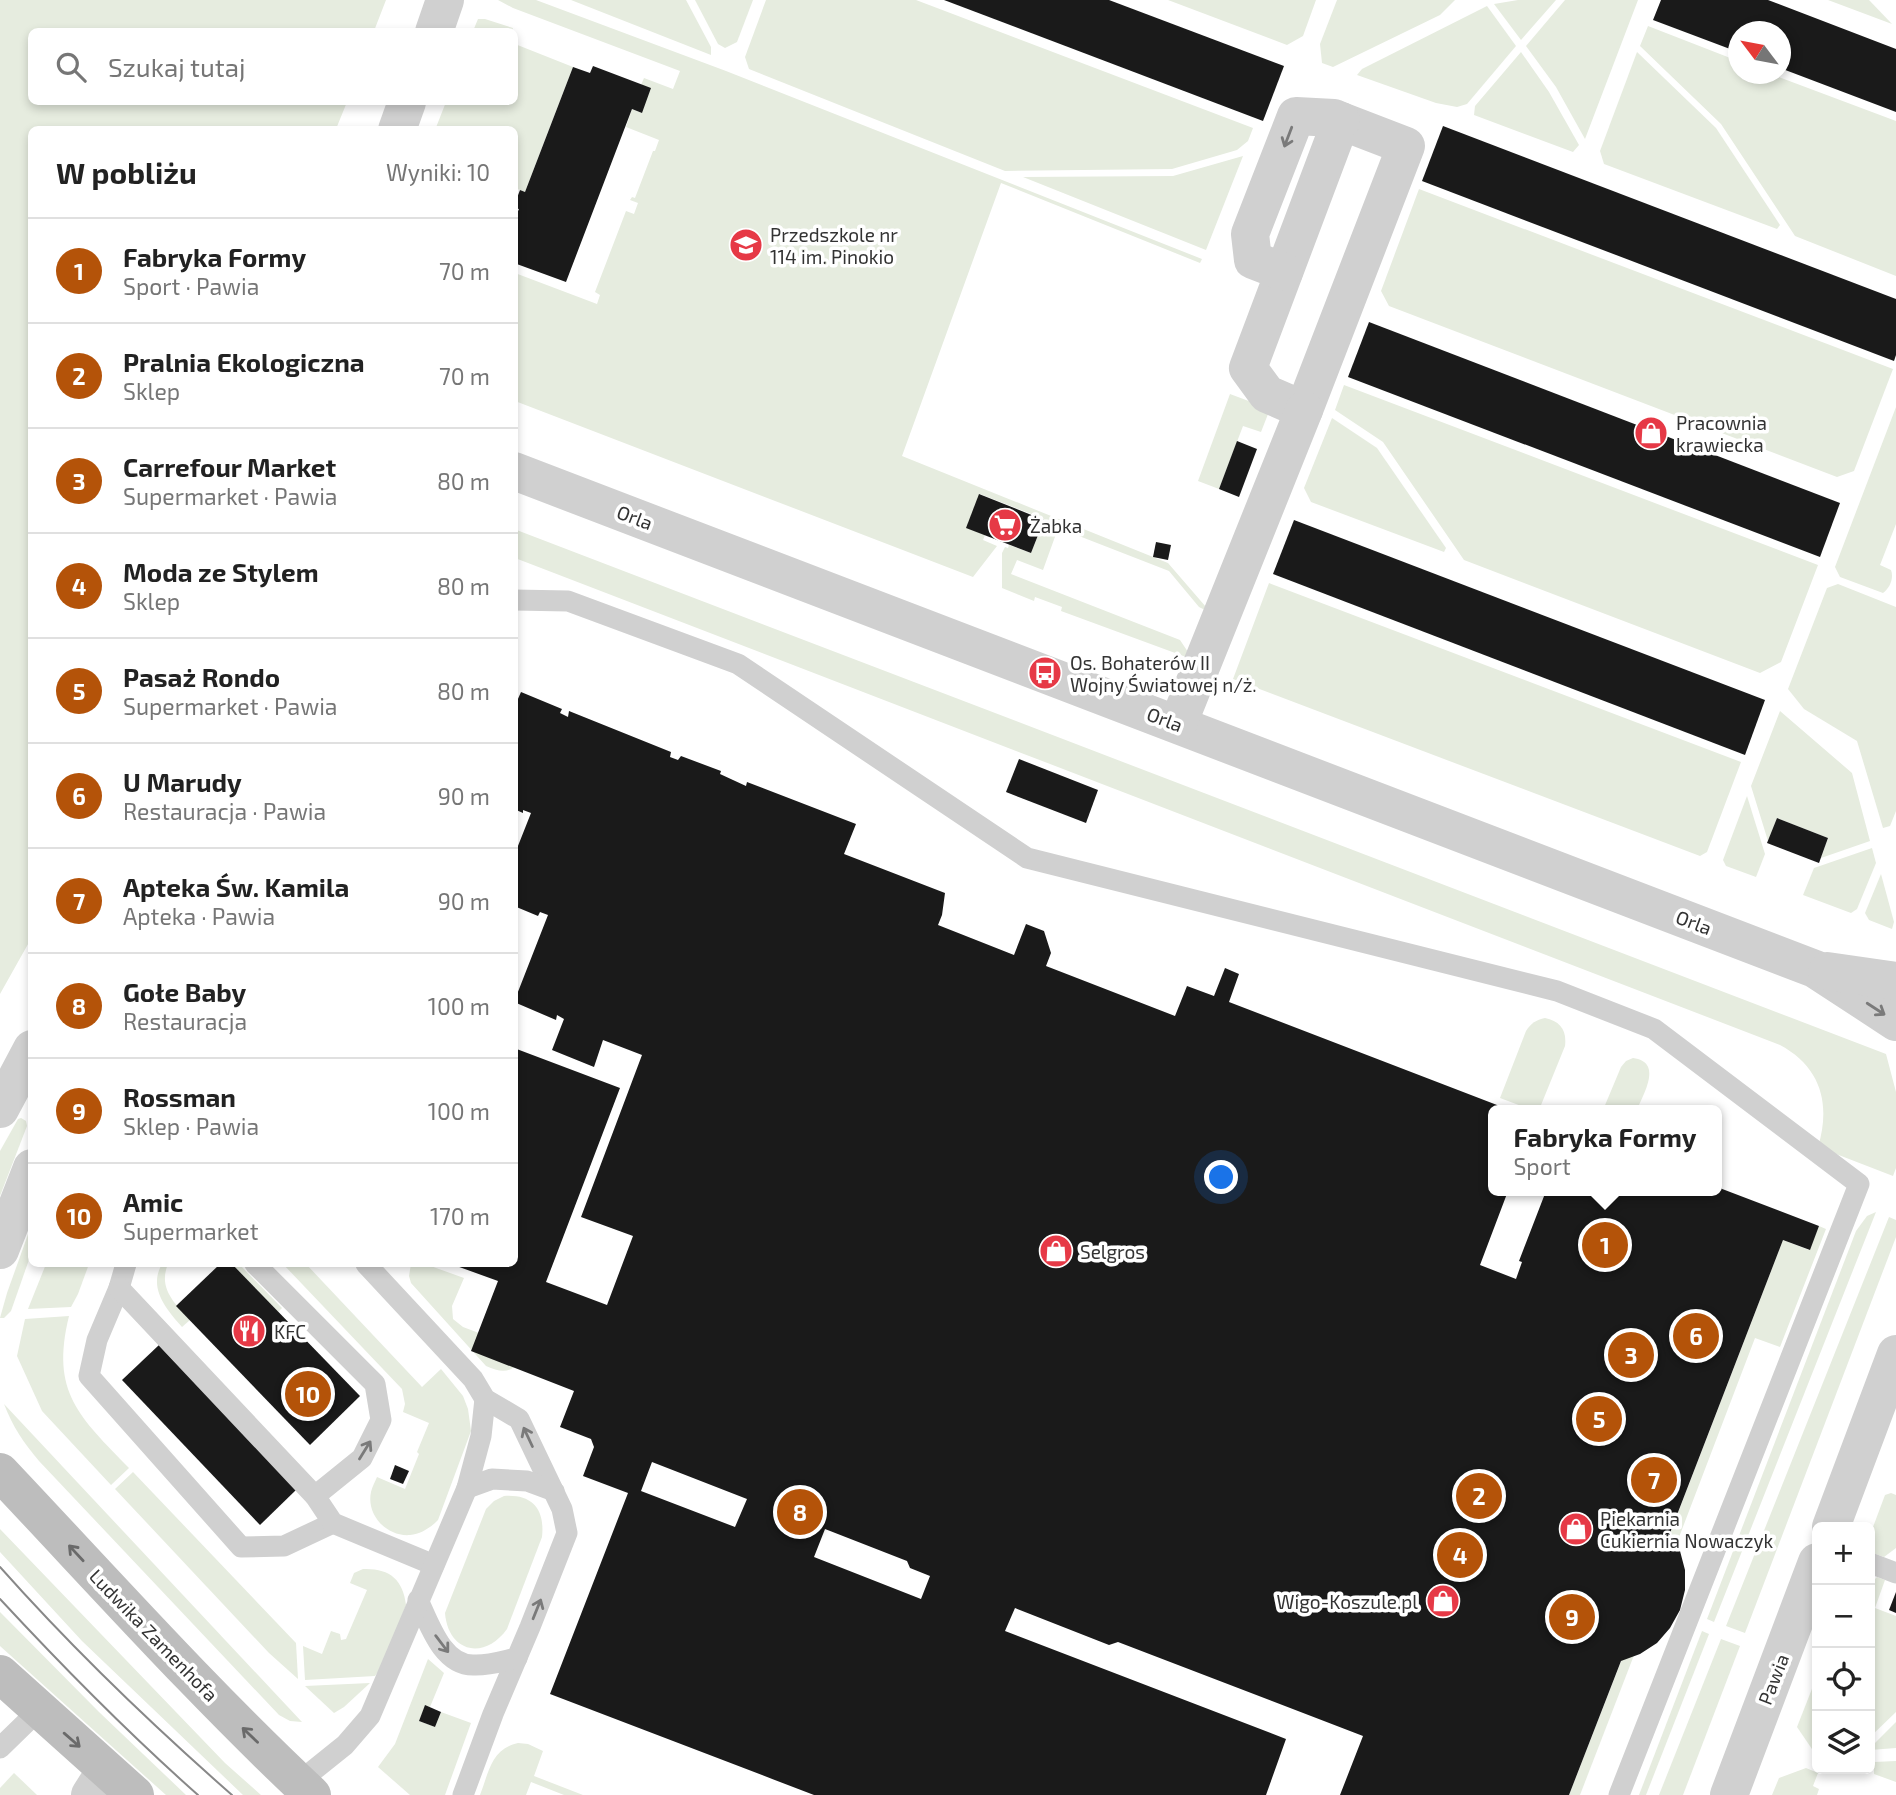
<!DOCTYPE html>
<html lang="pl">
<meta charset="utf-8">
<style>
:root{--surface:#fff;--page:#f6f6f6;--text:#222;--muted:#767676;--line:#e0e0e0;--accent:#b45309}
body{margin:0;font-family:"Exo 2",sans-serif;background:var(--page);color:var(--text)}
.controls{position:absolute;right:21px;bottom:21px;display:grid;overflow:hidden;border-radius:10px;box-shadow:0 4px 10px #0003}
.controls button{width:63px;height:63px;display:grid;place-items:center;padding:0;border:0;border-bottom:2px solid var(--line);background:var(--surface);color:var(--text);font:35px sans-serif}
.compass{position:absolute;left:1728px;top:21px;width:63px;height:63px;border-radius:50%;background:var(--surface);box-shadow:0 4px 10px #0003;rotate:302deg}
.you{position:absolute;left:1222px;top:1178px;width:24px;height:24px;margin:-18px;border:5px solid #fff;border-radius:50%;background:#1a73e8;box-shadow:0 0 0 10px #1a73e833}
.badge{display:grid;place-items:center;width:46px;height:46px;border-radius:50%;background:var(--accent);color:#fff;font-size:23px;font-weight:700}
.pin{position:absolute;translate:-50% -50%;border:4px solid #fff;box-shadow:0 2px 7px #0006}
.popup{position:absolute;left:1488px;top:1105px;width:234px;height:91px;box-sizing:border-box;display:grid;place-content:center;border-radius:10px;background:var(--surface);filter:drop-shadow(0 2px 5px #0005);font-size:23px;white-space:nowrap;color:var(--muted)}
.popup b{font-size:26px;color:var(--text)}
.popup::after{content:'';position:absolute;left:50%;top:100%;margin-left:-14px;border:14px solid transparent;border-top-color:var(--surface)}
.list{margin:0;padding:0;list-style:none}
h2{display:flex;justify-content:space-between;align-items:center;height:91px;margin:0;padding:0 28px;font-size:30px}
h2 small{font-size:23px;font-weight:400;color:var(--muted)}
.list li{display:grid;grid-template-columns:46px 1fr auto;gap:21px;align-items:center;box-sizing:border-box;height:105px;padding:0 28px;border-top:2px solid var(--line)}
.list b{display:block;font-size:26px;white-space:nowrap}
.list p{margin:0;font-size:23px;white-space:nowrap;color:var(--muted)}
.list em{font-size:23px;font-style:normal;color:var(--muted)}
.icon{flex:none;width:38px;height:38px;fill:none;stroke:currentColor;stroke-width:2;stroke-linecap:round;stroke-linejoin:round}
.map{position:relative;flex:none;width:1896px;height:1795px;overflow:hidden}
.search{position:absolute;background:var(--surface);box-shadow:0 4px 10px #0003;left:28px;top:28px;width:490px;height:77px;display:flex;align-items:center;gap:18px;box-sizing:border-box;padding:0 24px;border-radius:10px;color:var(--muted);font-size:26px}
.panel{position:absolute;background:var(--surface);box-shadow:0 4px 10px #0003;left:28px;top:126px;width:490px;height:1141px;border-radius:10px}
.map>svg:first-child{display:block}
.green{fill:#e6ecdf}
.building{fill:#1a1a1a;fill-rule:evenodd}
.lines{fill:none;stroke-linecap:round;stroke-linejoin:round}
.service{stroke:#d0d0d0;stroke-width:21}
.minor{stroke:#d0d0d0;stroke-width:38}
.secondary{stroke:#bdbdbd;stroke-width:38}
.tram{stroke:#888;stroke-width:2}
.oneway{stroke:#7a7a7a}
.oneway2{stroke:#6a6a6a}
.labels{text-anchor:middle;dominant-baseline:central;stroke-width:7;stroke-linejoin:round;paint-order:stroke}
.poi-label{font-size:19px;fill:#333;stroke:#fff;text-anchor:start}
.street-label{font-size:19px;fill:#333;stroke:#fff}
</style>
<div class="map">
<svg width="1896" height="1795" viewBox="0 0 1896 1795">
<rect width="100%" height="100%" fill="#fff"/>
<g class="green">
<path d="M0 0H386L374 31 32 32V102H347L336 129 32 130V937L0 994Z"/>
<path d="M498 0H536L726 71 1202 259 1200 263 1001 183 902 456 1168 563 1206 607 1205 610 1199 607 1169 571 1043 522 1044 519 980 494 985 535 983 540 997 546 973 577 515 401V273L597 304 600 295 595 292 626 211 634 214 638 203 630 200 632 197 635 198 653 151H655L659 140 626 127 632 109 642 113 641 85 644 78 673 89 680 71 513 8Z"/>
<path d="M571 0H686L711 47V55Z"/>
<path d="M695 0H753L737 42 725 48 718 44Z"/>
<path d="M766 0H916L1253 128 1248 141 1237 150 1172 169 1005 171 749 69 745 57Z"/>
<path d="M1168 0H1316L1303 36 1287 45Z"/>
<path d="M1337 0H1455L1440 15 1333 67 1322 63 1320 44Z"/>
<path d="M1518 0H1556L1521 40 1494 4Z"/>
<path d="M1565 0H1638L1585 139 1556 87 1526 46Z"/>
<path d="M1828 0H1869L1892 24Z"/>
<path d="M1487 6 1516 46 1467 104 1457 107 1436 103 1357 75 1362 69Z"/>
<path d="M478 19H485L513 28 512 31H473Z"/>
<path d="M1648 26 1738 61V74H1771L1896 121V276L1795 236 1721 124 1640 46Z"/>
<path d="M515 44 573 67 525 192 515 188 514 130H435L446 102H514Z"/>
<path d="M1521 52 1549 92 1579 145 1573 152 1474 115 1475 106Z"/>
<path d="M1637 52 1716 128 1780 225 1777 229 1604 164 1600 151Z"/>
<path d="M1243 156 1206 250 1023 177 1173 176Z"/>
<path d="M1419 189 1893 369 1854 471 1837 477 1389 306 1381 291Z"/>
<path d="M1344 385 1818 565 1781 662 1760 673 1464 560 1383 442 1335 410Z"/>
<path d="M1230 394 1270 409 1261 432 1243 426 1219 489 1198 481Z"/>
<path d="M1896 407V524L1880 565 1891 570C1894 578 1890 588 1883 593L1840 577 1835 567Z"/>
<path d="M1332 418 1377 448 1446 548 1444 552 1311 502 1304 488Z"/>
<path d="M1041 528 1056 534 1043 570 1017 560 1011 574 1180 640 1188 652 1186 657 1061 611 1062 607 1035 597 1034 601 1002 588V553L1005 547 1008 548 1009 545 1031 553Z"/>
<path d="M514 529 1886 1054 1896 1092V1168L1893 1176 1818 1147C1831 1104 1821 1067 1780 1045L515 558Z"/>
<path d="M1269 583 1741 762 1707 852 1700 856 1233 679Z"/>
<path d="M1838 584 1896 607V811L1890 826 1883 828 1857 741 1804 709 1788 689 1827 588Z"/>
<path d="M1780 711 1852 773 1870 841 1821 858 1828 838 1777 818 1768 841 1751 786Z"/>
<path d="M1747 796 1765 854 1756 877 1726 866 1723 860Z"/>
<path d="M1872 848 1876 863 1857 909 1851 913 1803 895 1814 868Z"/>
<path d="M1881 874 1894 922 1892 929 1869 920 1865 913Z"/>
<path d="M1545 1018C1560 1021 1567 1030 1565 1046L1539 1110H1532L1500 1098 1526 1031C1531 1023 1536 1020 1545 1018Z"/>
<path d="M1633 1058C1663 1062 1644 1093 1637 1110H1603L1621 1067 1626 1061Z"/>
<path d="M21 1118 26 1121 27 1126 0 1196V1151L18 1119Z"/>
<path d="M1876 1212 1714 1622 1707 1619 1856 1231 1867 1216Z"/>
<path d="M1889 1217 1896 1220V1237L1745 1633 1726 1626Z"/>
<path d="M31 1226V1254L11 1311 4 1318H0L7 1293Z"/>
<path d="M1819 1226 1826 1229 1780 1347 1755 1338 1673 1553 1664 1549 1783 1240 1809 1250Z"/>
<path d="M46 1264H89L78 1294 71 1307 28 1309Z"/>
<path d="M162 1264H168C158 1288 174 1303 190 1320L182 1327C166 1309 148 1288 162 1264Z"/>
<path d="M232 1264H239L282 1308 278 1312Z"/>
<path d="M283 1264H306L422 1387 441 1369 463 1396 468 1409 471 1431 438 1520C430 1528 421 1534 410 1535 387 1537 366 1515 371 1492 372 1487 375 1482 377 1477L405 1489 419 1454 417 1452 429 1423 403 1412 405 1404 402 1389Z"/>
<path d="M411 1264H425L464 1278 452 1306 453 1319 463 1327 527 1351C516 1370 507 1376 486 1366L411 1283 409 1276Z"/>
<path d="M69 1316C50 1393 80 1417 129 1468L111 1485 42 1411 17 1356 25 1319Z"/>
<path d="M4 1404 302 1722 290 1721 279 1715 39 1461C23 1442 13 1427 4 1404Z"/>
<path d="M133 1472 296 1643 298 1679 269 1653 115 1489Z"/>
<path d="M1891 1493 1896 1495V1548L1884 1557 1870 1552V1535L1885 1495Z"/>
<path d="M504 1496C532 1494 545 1509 542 1537L507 1629C484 1661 448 1652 445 1613L486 1509 494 1501Z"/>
<path d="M0 1529 225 1763 261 1795H243L82 1641 0 1552Z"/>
<path d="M363 1569C389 1568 403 1579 406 1605L384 1663 375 1676 305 1680 303 1646 322 1654 331 1631 340 1634 341 1640 346 1639 367 1590 350 1583 354 1573Z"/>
<path d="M1877 1577 1885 1580 1875 1608 1896 1616V1712L1870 1737V1584Z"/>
<path d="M0 1612 99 1712 186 1795H166L0 1646Z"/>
<path d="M1702 1631 1709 1634 1646 1795H1639Z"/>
<path d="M1721 1639 1740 1646 1683 1795H1659Z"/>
<path d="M1627 1646 1636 1650 1580 1795H1569Z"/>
<path d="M428 1659 444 1673 430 1707 425 1706 419 1721 435 1727 441 1712 471 1723 445 1795H410L378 1767 395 1744Z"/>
<path d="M1817 1676V1752H1814L1797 1727Z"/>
<path d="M370 1683 344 1707 334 1713 305 1686Z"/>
<path d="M1896 1722V1748L1870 1750V1748Z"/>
<path d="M518 1743 528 1744 543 1751 534 1776 583 1795H564L531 1782 526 1795H480C489 1772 491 1749 518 1743Z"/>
<path d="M1896 1761V1782L1874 1774V1762Z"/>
<path d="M1806 1768 1818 1773 1813 1786 1819 1789 1817 1795H1772L1779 1778Z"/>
<path d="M14 1773 37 1795H0V1788Z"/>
</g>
<g class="building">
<path d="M944 0H1109L1284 66 1263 121Z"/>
<path d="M1661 0H1768L1896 49V112L1780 68V32H1738V52L1653 20Z"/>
<path d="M593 66 651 88 642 113 632 109 566 282 514 263V220L519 209 514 208V206L520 190 525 192 573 67 590 73Z"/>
<path d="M1443 126 1896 299V355L1894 361 1422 181Z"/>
<path d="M1369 322 1840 503 1820 557 1348 377Z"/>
<path d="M1237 441 1257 449 1239 497 1219 489Z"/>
<path d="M979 494 1044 520 1031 553 966 528Z"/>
<path d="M1294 520 1765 700 1745 755 1273 574Z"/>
<path d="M1156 542 1171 545 1168 560 1153 557Z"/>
<path d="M521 692 562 709 560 713 568 717 569 711 671 752 670 757 678 760 681 756 721 771 720 774 746 786 747 782 856 824 844 854 945 893 942 915 938 925 1014 955 1026 924 1044 931 1051 953 1046 966 1175 1016 1187 986 1214 996 1225 968 1239 974 1229 1002 1510 1110H1493V1191H1508L1480 1265 1516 1279 1522 1262 1519 1261 1546 1191H1717V1187L1819 1226 1810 1250 1783 1240 1670 1533 1680 1551 1685 1570V1590L1680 1610 1670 1628 1657 1643 1640 1654 1621 1661 1569 1795H1340L1363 1736 1118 1642 1109 1645 1015 1608 1005 1631 1286 1739 1266 1795H814L550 1694 628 1493 583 1476 594 1447 591 1439 560 1427 574 1391 471 1351 498 1281 451 1264H514V1048L620 1088 546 1282 607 1305 633 1236 581 1217 642 1055 603 1040 594 1067 552 1050 564 1019 557 1015 556 1020 514 1002 548 915 540 912 538 916 514 906V856L531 813 523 810V813L514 809V708ZM652 1462 747 1499 735 1527 641 1491ZM825 1529 907 1561 910 1568 930 1576 921 1599 814 1557Z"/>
<path d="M1019 759 1098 790 1086 823 1006 792Z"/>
<path d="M1777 818 1828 838 1819 863 1767 843Z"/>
<path d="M220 1264H232L360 1396 310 1445 176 1306Z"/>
<path d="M159 1345 297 1489 260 1525 122 1380Z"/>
<path d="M395 1465 409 1471 403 1484 390 1479Z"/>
<path d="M1896 1592V1613L1889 1610Z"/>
<path d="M425 1705 441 1712 435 1727 419 1721Z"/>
</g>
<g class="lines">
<g class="service">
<path d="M514 600 568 601 738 664 1027 858 1557 991 1654 1029 1859 1184 1619 1795"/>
<path d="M126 1264 119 1288 97 1340 89 1376 241 1547 284 1546 333 1523"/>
<path d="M255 1264 375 1384 381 1420 362 1458 315 1496"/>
<path d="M366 1264 473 1379 485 1399 519 1419 562 1509 567 1533 530 1627 493 1714 463 1795"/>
<path d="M119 1288 315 1496 333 1523 434 1565"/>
<path d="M467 1488 492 1479 527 1481 554 1491"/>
<path d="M1870 1563 1896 1573"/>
<path d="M418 1600C429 1623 442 1665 473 1665 488 1666 503 1661 517 1658"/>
<path d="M0 1748 39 1710"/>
<path d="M299 1782 345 1745 370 1716 467 1488 481 1436 485 1399"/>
</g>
<g class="minor">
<path d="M434 32 445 0"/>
<path d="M1341 121 1406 146 1304 410 1267 394 1248 368Z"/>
<path d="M397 130 407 102"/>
<path d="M1284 272 1253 260 1250 234 1296 116 1334 118 1341 121"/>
<path d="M514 471 1815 969 1896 1022"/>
<path d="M1178 724 1304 410"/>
<path d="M1827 971 1896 981"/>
<path d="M0 1109 32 1049"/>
<path d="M0 1250 32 1168"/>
<path d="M1831 1527 1896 1354"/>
<path d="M90 1795 106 1770"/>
<path d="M1729 1795 1817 1562"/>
</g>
<g class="secondary">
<path d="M0 1472C103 1581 203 1693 312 1795"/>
<path d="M0 1674 135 1795"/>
</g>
<g class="tram">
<path d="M0 1567C72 1648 151 1724 232 1795"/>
<path d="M0 1599C63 1667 128 1733 198 1795"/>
</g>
</g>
<defs><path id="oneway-shaft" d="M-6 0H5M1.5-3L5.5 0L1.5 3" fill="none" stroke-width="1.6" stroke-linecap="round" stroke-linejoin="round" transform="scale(1.75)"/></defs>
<g class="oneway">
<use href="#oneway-shaft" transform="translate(1288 137) rotate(111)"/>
<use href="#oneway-shaft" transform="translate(1876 1009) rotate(33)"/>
<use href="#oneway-shaft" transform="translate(528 1437) rotate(-115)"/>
<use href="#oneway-shaft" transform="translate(365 1450) rotate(-58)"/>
<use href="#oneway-shaft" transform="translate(537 1609) rotate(-68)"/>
<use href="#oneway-shaft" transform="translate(442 1644) rotate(53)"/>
</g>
<g class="oneway2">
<use href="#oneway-shaft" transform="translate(76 1553) rotate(-133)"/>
<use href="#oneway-shaft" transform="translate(250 1735) rotate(-136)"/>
<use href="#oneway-shaft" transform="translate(72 1740) rotate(41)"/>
</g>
<defs>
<symbol id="school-disc" viewBox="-11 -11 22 22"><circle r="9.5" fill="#e63946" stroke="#fff"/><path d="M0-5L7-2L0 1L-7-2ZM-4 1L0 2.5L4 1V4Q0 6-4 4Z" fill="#fff"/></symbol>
<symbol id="shop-disc" viewBox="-11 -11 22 22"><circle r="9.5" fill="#e63946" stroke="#fff"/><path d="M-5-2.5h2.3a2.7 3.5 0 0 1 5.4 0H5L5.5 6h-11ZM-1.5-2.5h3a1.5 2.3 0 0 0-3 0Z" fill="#fff"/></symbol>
<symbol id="supermarket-disc" viewBox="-11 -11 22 22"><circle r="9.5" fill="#e63946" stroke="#fff"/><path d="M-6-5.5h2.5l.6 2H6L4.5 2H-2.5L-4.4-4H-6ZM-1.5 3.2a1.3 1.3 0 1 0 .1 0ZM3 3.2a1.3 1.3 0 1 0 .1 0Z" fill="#fff"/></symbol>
<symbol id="bus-disc" viewBox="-11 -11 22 22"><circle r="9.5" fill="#e63946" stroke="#fff"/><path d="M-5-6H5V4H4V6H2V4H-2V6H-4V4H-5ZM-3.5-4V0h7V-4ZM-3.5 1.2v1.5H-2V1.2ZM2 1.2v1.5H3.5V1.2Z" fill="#fff"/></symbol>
<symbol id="restaurant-disc" viewBox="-11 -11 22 22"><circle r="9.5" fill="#e63946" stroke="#fff"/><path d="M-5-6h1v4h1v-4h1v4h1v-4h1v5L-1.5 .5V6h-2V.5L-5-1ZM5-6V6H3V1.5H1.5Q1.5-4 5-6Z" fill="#fff"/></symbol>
</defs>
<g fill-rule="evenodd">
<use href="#school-disc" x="727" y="226" width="38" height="38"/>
<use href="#shop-disc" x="1632" y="414" width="38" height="38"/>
<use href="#supermarket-disc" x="986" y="506" width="38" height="38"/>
<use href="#bus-disc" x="1026" y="654" width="38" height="38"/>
<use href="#shop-disc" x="1037" y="1232" width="38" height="38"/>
<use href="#restaurant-disc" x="230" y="1312" width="38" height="38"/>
<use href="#shop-disc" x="1557" y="1510" width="38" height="38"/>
<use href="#shop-disc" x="1424" y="1582" width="38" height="38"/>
</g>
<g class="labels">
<g class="poi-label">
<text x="770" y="234">Przedszkole nr<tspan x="770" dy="22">114 im. Pinokio</tspan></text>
<text x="1676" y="422">Pracownia<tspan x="1676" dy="22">krawiecka</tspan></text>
<text x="1030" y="525">Żabka</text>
<text x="1070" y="662">Os. Bohaterów II<tspan x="1070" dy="22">Wojny Światowej n/ż.</tspan></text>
<text x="1080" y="1251">Selgros</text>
<text x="274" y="1331">KFC</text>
<text x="1600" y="1518">Piekarnia<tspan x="1600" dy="22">Cukiernia Nowaczyk</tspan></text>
<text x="1418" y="1601" text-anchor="end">Wigo-Koszule.pl</text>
</g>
<g class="street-label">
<text transform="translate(635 517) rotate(21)">Orla</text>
<text transform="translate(1165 719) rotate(21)">Orla</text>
<text transform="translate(1694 922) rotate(21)">Orla</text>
<text transform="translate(154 1635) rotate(46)">Ludwika Zamenhofa</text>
<text transform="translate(1773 1679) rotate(-69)">Pawia</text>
</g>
</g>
</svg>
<div class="controls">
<button>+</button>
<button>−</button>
<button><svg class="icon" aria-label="locate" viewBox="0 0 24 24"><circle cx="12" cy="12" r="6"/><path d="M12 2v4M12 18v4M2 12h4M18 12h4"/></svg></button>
<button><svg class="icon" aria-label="layers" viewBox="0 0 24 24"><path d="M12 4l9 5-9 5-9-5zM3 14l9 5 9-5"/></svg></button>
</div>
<svg class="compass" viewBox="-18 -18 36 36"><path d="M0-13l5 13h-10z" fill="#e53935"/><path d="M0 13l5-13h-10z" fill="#767676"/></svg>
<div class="you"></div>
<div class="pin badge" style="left:1605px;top:1245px">1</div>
<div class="popup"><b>Fabryka Formy</b>Sport</div>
<div class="pin badge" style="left:1479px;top:1496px">2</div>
<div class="pin badge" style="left:1631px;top:1355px">3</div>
<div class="pin badge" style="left:1460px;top:1555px">4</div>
<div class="pin badge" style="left:1599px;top:1419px">5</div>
<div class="pin badge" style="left:1696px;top:1336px">6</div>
<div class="pin badge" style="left:1654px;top:1480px">7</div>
<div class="pin badge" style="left:800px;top:1512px">8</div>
<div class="pin badge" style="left:1572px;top:1617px">9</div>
<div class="pin badge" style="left:308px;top:1394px">10</div>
<div class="search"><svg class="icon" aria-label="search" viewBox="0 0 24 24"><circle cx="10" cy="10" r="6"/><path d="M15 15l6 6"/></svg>Szukaj tutaj</div>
<section class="panel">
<h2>W pobliżu<small>Wyniki: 10</small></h2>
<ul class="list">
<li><span class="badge">1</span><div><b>Fabryka Formy</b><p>Sport · Pawia</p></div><em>70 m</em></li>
<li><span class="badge">2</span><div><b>Pralnia Ekologiczna</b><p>Sklep</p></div><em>70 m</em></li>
<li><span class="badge">3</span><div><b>Carrefour Market</b><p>Supermarket · Pawia</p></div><em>80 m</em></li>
<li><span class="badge">4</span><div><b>Moda ze Stylem</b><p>Sklep</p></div><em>80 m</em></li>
<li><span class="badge">5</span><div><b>Pasaż Rondo</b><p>Supermarket · Pawia</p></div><em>80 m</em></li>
<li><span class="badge">6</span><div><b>U Marudy</b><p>Restauracja · Pawia</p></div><em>90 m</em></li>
<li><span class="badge">7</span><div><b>Apteka Św. Kamila</b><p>Apteka · Pawia</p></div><em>90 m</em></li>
<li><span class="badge">8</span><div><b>Gołe Baby</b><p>Restauracja</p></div><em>100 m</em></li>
<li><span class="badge">9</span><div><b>Rossman</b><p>Sklep · Pawia</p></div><em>100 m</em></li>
<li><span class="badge">10</span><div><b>Amic</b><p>Supermarket</p></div><em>170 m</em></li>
</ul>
</section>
</div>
